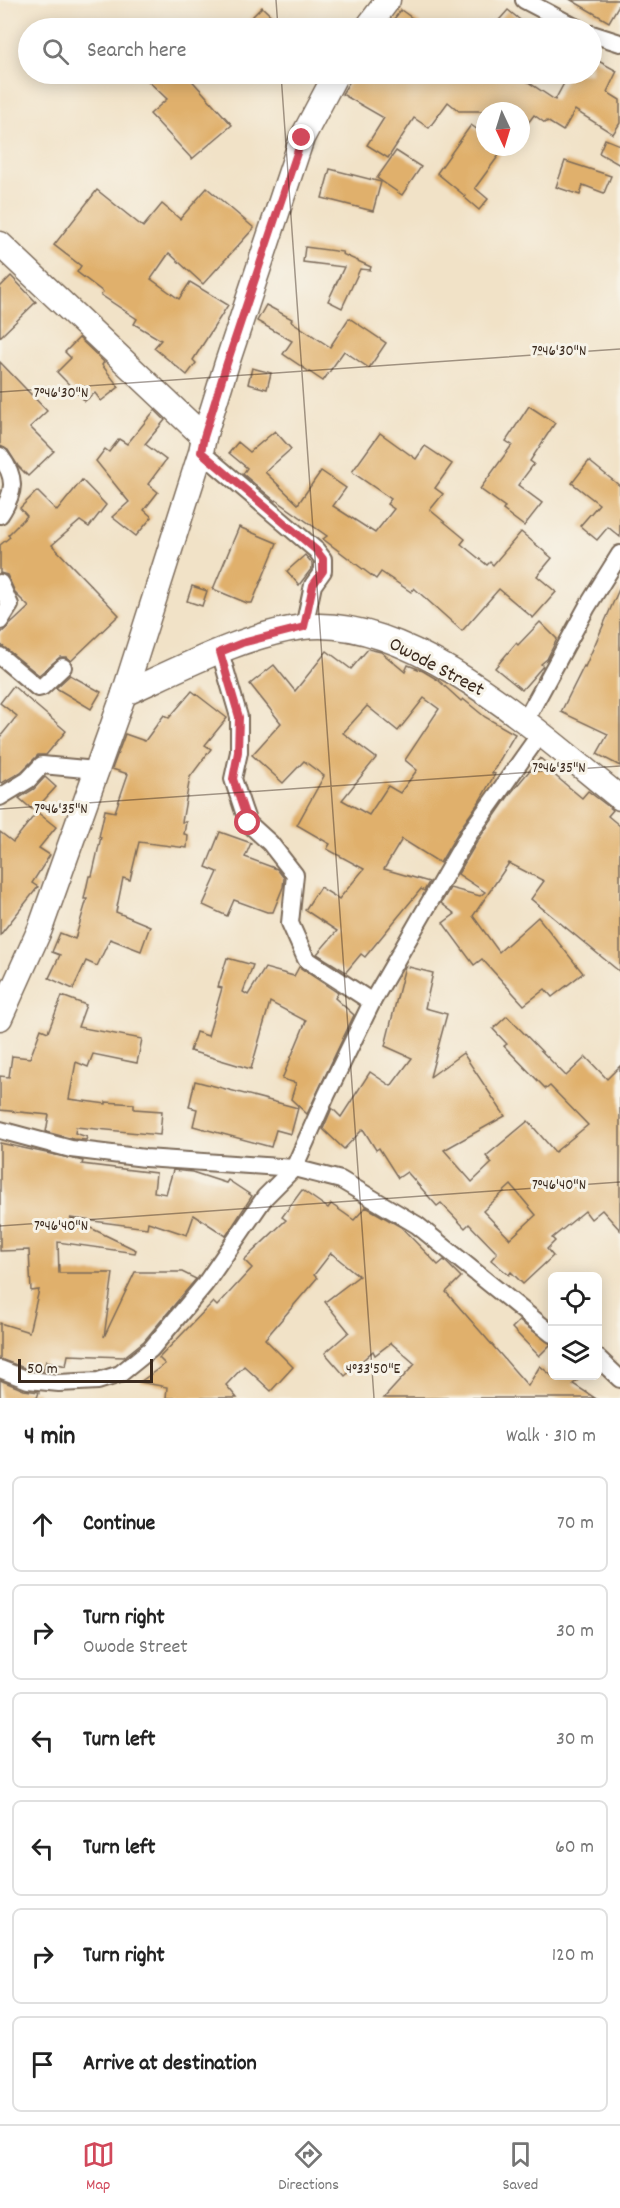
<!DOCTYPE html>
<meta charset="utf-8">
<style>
:root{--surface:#fff;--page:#f2f2f2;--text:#222;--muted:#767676;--line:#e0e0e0;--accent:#d1495b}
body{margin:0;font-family:Dekko,sans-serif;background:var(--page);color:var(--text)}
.controls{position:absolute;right:18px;bottom:18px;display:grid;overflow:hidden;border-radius:9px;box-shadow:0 3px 15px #0003}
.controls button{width:54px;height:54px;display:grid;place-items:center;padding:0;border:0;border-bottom:2px solid var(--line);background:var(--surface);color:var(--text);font:30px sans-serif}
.compass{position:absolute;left:476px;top:102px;width:54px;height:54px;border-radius:50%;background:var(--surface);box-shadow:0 3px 15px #0003;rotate:176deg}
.scale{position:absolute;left:18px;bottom:15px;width:135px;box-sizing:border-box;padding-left:6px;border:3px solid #3b2a1e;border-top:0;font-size:16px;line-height:21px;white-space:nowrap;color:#3b2a1e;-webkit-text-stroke:4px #f7f3e8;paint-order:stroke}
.stop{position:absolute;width:18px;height:18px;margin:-14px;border:4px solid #d1495b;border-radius:50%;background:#fff}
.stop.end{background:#d1495b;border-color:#fff;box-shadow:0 2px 6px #0008}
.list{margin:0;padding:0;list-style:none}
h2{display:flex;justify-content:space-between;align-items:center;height:78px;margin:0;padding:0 24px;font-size:26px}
h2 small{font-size:20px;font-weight:400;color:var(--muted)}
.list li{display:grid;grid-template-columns:39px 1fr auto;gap:18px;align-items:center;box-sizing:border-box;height:96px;margin:0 12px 12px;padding:0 12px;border:2px solid var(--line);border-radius:9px}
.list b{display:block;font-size:22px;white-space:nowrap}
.list p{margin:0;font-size:20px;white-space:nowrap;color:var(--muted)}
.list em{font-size:20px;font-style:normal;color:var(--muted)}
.icon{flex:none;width:33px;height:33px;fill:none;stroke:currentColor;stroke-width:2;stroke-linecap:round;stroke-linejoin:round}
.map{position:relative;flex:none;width:620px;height:1398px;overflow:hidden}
.search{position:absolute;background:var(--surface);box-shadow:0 3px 15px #0003;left:18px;right:18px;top:18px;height:66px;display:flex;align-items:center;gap:15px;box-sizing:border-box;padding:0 21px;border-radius:33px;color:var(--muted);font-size:22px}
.sheet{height:726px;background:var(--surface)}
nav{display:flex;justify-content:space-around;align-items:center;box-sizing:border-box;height:84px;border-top:2px solid var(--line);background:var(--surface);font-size:16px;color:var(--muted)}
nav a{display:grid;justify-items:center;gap:3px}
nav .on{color:var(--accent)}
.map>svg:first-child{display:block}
.building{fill:#e0b06c;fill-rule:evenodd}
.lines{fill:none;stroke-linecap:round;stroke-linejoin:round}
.street-casing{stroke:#7b6a59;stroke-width:20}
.secondary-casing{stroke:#7b6a59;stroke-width:27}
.street{stroke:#fff;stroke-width:16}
.secondary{stroke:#fff;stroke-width:24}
.route{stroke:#d1495b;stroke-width:8}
.ticks{fill:none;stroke:#3b2a1e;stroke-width:1.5;stroke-opacity:0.45}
.labels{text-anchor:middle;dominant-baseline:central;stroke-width:6;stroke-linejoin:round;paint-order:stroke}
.street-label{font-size:20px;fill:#3b2a1e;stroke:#f7f3e8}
.ticks-label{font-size:15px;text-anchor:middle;fill:#3b2a1e;stroke:#f7f3e8;stroke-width:6;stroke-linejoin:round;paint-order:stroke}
</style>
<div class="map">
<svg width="620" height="1398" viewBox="0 0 620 1398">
<rect width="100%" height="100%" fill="#f7f3e8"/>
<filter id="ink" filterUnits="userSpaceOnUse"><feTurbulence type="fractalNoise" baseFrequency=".0167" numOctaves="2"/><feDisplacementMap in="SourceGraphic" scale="12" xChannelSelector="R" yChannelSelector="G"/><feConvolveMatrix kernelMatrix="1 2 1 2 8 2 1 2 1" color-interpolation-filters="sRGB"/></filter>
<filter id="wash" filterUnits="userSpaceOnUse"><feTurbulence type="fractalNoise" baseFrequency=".008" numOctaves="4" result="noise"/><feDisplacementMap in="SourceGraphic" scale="24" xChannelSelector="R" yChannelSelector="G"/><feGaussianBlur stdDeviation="1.35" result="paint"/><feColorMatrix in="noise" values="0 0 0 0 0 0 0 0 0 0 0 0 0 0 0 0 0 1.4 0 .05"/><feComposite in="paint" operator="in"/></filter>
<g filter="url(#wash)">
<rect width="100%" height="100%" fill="#f1e2c7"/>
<g id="blocks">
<g class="building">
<path d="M571 0H620V3L609 22Z"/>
<path d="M262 7 284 28H241Z"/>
<path d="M401 10 426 28H387Z"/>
<path d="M508 10 530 28H492Z"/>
<path d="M591 57 617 71 607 92 620 100V123L613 134 575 110 563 131 547 121 545 123 534 115 521 132V111H459L448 102 429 128 414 118 388 158 367 145 384 118 342 94 354 74H516L555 100 569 74H591Z"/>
<path d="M141 74H186L232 125 192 159 150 114 167 99Z"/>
<path d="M471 125 485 135V147H505L475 188 488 199 479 210 464 197 465 196 437 173Z"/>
<path d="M605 139 620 145V165L599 153Z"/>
<path d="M396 151 421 167 402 195 377 178Z"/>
<path d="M565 161 611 176 604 193 583 185 580 195 556 187Z"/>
<path d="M330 169 381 182 373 211 322 198Z"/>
<path d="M207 188 254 228 203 284 169 253 151 279 179 299 190 282 228 305 193 360 196 363 187 375 154 348 161 340 134 324 137 319 101 295 103 292 77 272 81 266 54 245 97 190 143 227 162 204 180 219Z"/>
<path d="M305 247 343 252 342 254 371 267 370 270 360 269 342 308 328 301 344 267 303 262Z"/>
<path d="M11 276 36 302 0 337V287Z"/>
<path d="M266 305 292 319 291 321 330 347 349 318 386 343 369 368 344 351 323 381 283 354 292 341 257 321Z"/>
<path d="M79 338 104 362 102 365 119 387 101 401 95 393 85 401 57 372 71 358 65 352Z"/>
<path d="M0 362 47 411 30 427 54 451 28 476 18 466 8 450 0 446Z"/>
<path d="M252 368 271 373 267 389 248 384Z"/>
<path d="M529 406 555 423 530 461 534 464 518 485 542 503 524 526 503 510 505 507 480 489 512 445 506 441Z"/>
<path d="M155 410 165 420 145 444 166 460 148 484 158 492 144 510 152 517 136 536 112 517 129 502 96 461 105 449 109 452 119 439 127 444Z"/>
<path d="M275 431 291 449 265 472 298 504 321 471 346 488 333 506 375 533 394 509 387 504 391 499 352 472 380 433 416 459 425 446 452 464 435 488 443 494 430 510 465 539 461 544 487 565 490 562 493 565 521 532 552 558 537 576 556 592 533 618 499 589 462 631 414 588 411 592 381 572 376 579 323 539 327 536 276 500 275 501 243 474 247 468 229 453 238 442 250 452Z"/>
<path d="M589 461 620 486V537L608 527 597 540 580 526 599 504 572 483Z"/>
<path d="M82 480 106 505 89 527 80 521 52 545 119 615 71 661 66 657H60L39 675 0 644V634L29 607 16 594 7 575 0 573V545L10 537 8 535 27 516 20 508 37 491 57 511Z"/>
<path d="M239 527 277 543 252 603H247L213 589Z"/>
<path d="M305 555 312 563V568L299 585 287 571Z"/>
<path d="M192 586 207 591 202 606 187 601Z"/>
<path d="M620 587V766L597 754 608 734 561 712 584 666 585 667Z"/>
<path d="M540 622 557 639 547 659 541 664 543 666 522 690 495 668 516 643 518 645Z"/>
<path d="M368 649 381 652 405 672 408 665 423 671 438 680 461 701 463 699 485 717 515 734 492 773 495 774 479 802 460 829 440 863 402 839 384 869 429 882 424 891 421 889 365 957 361 954 346 972 317 954 337 931 305 910 320 887 339 899 364 869 327 849 330 844 297 825 324 776 304 761 283 783 252 755 281 723 250 684 274 665 295 691 327 651 351 669ZM424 698 439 709 405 760 417 770 400 793 388 786 369 815 342 800 376 758 343 733 367 706 398 731Z"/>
<path d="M70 675 101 692 91 709 56 688Z"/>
<path d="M13 686 66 731 46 755H38L21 772 2 783 0 782V737L17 716 0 703Z"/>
<path d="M192 691 227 718 205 745 211 749 190 777 182 822H186L184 834 188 835 187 848 139 842 130 880 123 878 116 912 150 926 141 951 110 939 97 966 86 961 73 989 49 978 60 955 52 952 60 933 75 939 87 899H84L89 876H92L101 837H99L105 810 115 812 128 774 112 769 125 734 145 741 164 715 169 718Z"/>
<path d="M540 758 555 770 552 773 582 798 588 791 613 810 608 816 620 826V972L531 899 544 881 509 863 473 916 499 952 538 917 583 973 552 997 545 989 524 1005 482 959 474 965 443 923 455 914 441 903 450 888 480 896 485 892 458 874 478 840 510 794Z"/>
<path d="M45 777 56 787 34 811 19 798 34 789Z"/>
<path d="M37 812 56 827 39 848 50 855 32 883 38 887 0 935V832L13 842Z"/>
<path d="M220 832 251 843 245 857 277 869 284 878 283 887 273 912H267L234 900 227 916 203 905 218 872 206 867Z"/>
<path d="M227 958 253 965 243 992 248 995 265 968 294 976 299 967 338 993 335 998 354 1015 307 1114 291 1099 296 1083 282 1079 306 1021 270 1002 251 1069 190 1051 196 1032 208 1036 222 988 218 987Z"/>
<path d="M405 966 433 973 425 1008 447 1014 430 1077 463 1053 505 1116 444 1150 472 1182 492 1163 486 1156 528 1121 555 1152 588 1125 550 1086 546 1089 504 1046 507 1044 493 1029 507 1016 566 1076 586 1057 607 1079 620 1066V1230L602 1210 591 1219 585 1211 552 1238 555 1241 547 1249 553 1256 523 1284 511 1272 509 1275 491 1260 497 1253 469 1224 465 1228 441 1203 437 1206 407 1172 398 1178 379 1148 376 1150 363 1129 344 1149 323 1129 332 1108 341 1117 370 1072 391 1086 412 1058 385 1046ZM511 1185 536 1215 510 1239 483 1211Z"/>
<path d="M62 996 86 1005 78 1027 142 1039 137 1063 93 1054 88 1067 76 1062 69 1099 106 1104V1102L134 1104V1109L162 1111 160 1135 76 1127 75 1133 87 1137 86 1140 73 1139 46 1132 49 1115 0 1110V1076L9 1077 12 1056 30 1058 41 1029 48 1032Z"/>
<path d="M195 1081 298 1108 291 1134 276 1130 271 1147 193 1126 197 1109 189 1107Z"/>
<path d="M0 1143 83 1161 82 1164 156 1173 154 1192 166 1194 173 1170 192 1172 226 1183 228 1180 252 1196 226 1236 194 1215 187 1235 148 1222 147 1228 70 1218 136 1250 135 1253 58 1242 59 1273H113L104 1337 135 1272H182L196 1279 144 1341 124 1357 68 1355 66 1366 46 1361 43 1371 30 1370 0 1359V1323L29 1332 39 1290 31 1291 29 1250 0 1251Z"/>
<path d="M302 1190 328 1208 331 1204 354 1220 366 1207 401 1227 438 1265 444 1260 461 1277 446 1292 528 1386 540 1366 552 1376H583L573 1384 595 1398H384L415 1364 391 1343 375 1355 373 1351 345 1376 325 1353 349 1332 325 1302 359 1276 331 1253 314 1275 317 1278 265 1339 293 1367 271 1391 244 1366 226 1385 237 1398H166L167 1387 140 1382 165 1364 159 1358 213 1302 217 1306 252 1268 244 1260 286 1220 282 1217Z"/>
<path d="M519 1321 551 1344 539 1356 512 1328Z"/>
<path d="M0 1380 24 1390 39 1392 37 1398H0Z"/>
</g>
</g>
</g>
<g filter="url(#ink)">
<use href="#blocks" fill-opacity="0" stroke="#7b6a59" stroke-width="1.5"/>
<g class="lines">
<defs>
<g id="street">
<path d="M524 0 577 28"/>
<path d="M592 34 620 43"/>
<path d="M201 452 316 550 323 559V571L313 585 304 627"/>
<path d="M0 456C17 478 15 492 0 515"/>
<path d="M0 583 10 605 0 621"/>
<path d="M220 652 239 717V752L233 779 243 809 248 823 270 843 295 875 290 923 306 959 372 1002"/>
<path d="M0 656 38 688 42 687 63 667"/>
<path d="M525 721 587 607 620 554"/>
<path d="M0 797 28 780 42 765 96 770"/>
<path d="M0 1130 71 1149 145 1158 294 1168 341 1180 417 1225 552 1334"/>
<path d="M598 1358 620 1379"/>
<path d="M0 1369 28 1380 59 1383 98 1381 120 1374 151 1349 205 1284 265 1197 294 1168 327 1094 372 1002 469 834 540 734"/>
</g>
<g id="secondary">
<path d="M367 28 388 0"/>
<path d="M0 244 204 437"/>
<path d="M124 694C177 670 245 634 303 627 411 614 540 734 620 798"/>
<path d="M0 1018 40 929 124 694 201 452 204 437 227 363 302 138 336 74"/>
</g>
</defs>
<use href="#street" class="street-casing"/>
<use href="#secondary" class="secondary-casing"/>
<use href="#street" class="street"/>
<use href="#secondary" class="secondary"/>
</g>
</g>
<g class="lines" filter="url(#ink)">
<path class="route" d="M248 823 233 779 238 752 239 717 220 652 242 643 304 627 313 585 323 571V559L316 550 201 452 204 437 227 363 302 138"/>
</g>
<path class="ticks" d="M276 0 278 28M281 74 374 1398M0 392 620 349M0 809 620 766M0 1226 620 1182"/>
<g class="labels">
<g class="street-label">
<text transform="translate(436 668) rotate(28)">Owode Street</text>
</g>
</g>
<g class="ticks-label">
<text x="559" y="355">7°46'30"N</text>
<text x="61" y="397">7°46'30"N</text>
<text x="559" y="772">7°46'35"N</text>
<text x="61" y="813">7°46'35"N</text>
<text x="559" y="1189">7°46'40"N</text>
<text x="61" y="1230">7°46'40"N</text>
<text x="373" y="1373">4°33'50"E</text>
</g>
</svg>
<div class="controls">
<button><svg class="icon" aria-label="locate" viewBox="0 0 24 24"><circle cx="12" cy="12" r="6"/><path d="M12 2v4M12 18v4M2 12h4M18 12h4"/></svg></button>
<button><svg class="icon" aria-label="layers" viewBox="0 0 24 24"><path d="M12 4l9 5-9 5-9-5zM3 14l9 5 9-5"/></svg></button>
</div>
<svg class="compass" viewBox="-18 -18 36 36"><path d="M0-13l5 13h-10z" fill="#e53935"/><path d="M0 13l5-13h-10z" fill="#767676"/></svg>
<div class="scale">50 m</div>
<div class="stop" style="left:248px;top:823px"></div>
<div class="stop end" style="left:302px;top:138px"></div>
<div class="search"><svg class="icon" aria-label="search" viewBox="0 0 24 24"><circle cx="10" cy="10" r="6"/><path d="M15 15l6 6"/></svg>Search here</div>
</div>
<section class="sheet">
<h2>4 min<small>Walk · 310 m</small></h2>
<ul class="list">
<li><svg class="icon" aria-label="ahead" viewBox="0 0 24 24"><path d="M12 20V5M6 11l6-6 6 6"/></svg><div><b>Continue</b></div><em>70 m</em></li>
<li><svg class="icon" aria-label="right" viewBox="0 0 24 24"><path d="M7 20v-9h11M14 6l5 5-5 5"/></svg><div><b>Turn right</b><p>Owode Street</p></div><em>30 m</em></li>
<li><svg class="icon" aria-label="left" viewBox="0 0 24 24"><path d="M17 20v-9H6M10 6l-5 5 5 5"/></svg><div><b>Turn left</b></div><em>30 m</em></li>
<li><svg class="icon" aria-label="left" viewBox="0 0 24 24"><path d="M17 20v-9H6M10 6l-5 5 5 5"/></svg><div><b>Turn left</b></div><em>60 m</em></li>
<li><svg class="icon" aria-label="right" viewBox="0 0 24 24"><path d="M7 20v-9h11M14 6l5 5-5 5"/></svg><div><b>Turn right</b></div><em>120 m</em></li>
<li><svg class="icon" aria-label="arrive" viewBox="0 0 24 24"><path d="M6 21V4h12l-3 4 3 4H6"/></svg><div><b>Arrive at destination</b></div></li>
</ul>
</section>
<nav>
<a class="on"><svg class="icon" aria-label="map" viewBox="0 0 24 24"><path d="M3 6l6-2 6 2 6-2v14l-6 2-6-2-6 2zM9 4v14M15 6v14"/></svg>Map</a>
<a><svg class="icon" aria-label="directions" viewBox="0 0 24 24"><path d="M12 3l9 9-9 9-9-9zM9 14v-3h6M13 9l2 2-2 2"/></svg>Directions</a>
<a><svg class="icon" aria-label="saved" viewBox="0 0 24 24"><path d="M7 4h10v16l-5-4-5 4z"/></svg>Saved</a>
</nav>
